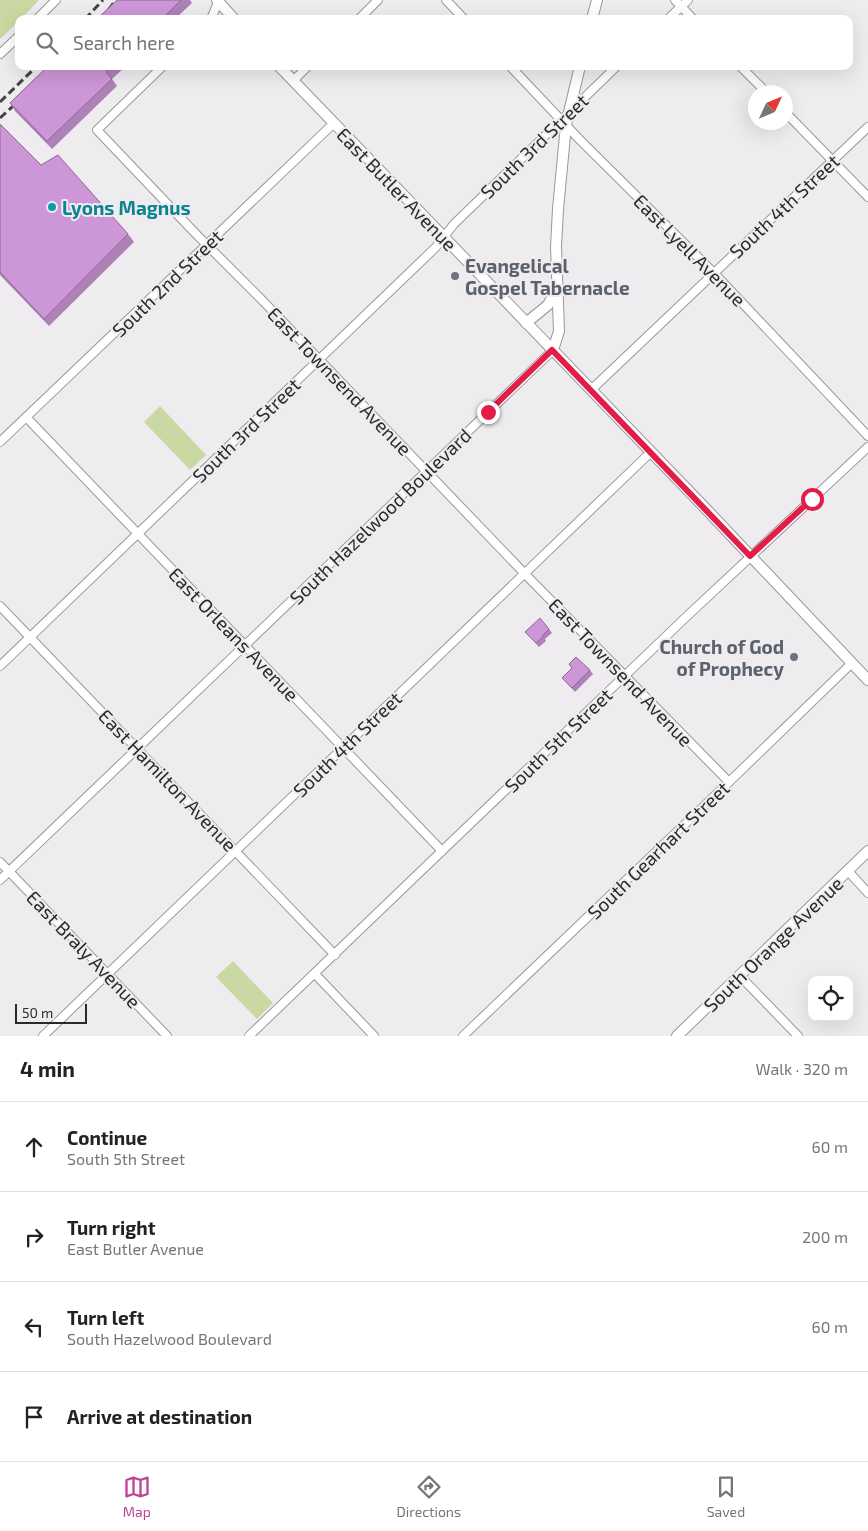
<!DOCTYPE html>
<meta charset="utf-8">
<style>
:root{--surface:#fff;--page:#f6f6f6;--text:#222;--muted:#767676;--line:#e0e0e0;--accent:#be4394}
body{margin:0;font-family:"Exo 2",sans-serif;background:var(--page);color:var(--text)}
.controls{position:absolute;right:15px;bottom:15px;display:grid;overflow:hidden;border-radius:10px;box-shadow:0 5px 20px #0002}
.controls button{width:45px;height:45px;display:grid;place-items:center;padding:0;border:0;border-bottom:1px solid var(--line);background:var(--surface);color:var(--text);font:25px sans-serif}
.compass{position:absolute;left:748px;top:85px;width:45px;height:45px;border-radius:50%;background:var(--surface);box-shadow:0 5px 20px #0002;rotate:46deg}
.scale{position:absolute;left:15px;bottom:12px;width:72px;box-sizing:border-box;padding-left:5px;border:2px solid #2a292b;border-top:0;font-size:14px;line-height:18px;white-space:nowrap;color:#2a292b;-webkit-text-stroke:4px #eeecef;paint-order:stroke}
.stop{position:absolute;width:15px;height:15px;margin:-11px;border:4px solid #e11d48;border-radius:50%;background:#fff}
.stop.end{background:#e11d48;border-color:#fff;box-shadow:0 1px 5px #0008}
.list{margin:0;padding:0;list-style:none}
h2{display:flex;justify-content:space-between;align-items:center;height:65px;margin:0;padding:0 20px;font-size:21px}
h2 small{font-size:16px;font-weight:400;color:var(--muted)}
.list li{display:grid;grid-template-columns:32px 1fr auto;gap:15px;align-items:center;box-sizing:border-box;height:90px;padding:0 20px;border-top:1px solid var(--line)}
.list b{display:block;font-size:19px;white-space:nowrap}
.list p{margin:0;font-size:16px;white-space:nowrap;color:var(--muted)}
.list em{font-size:16px;font-style:normal;color:var(--muted)}
.icon{flex:none;width:28px;height:28px;fill:none;stroke:currentColor;stroke-width:2;stroke-linecap:round;stroke-linejoin:round}
.map{position:relative;flex:none;width:868px;height:1036px;overflow:hidden}
.search{position:absolute;background:var(--surface);box-shadow:0 5px 20px #0002;left:15px;right:15px;top:15px;height:55px;display:flex;align-items:center;gap:12px;box-sizing:border-box;padding:0 18px;border-radius:10px;color:var(--muted);font-size:19px}
.sheet{height:425px;background:var(--surface)}
nav{display:flex;justify-content:space-around;align-items:center;box-sizing:border-box;height:70px;border-top:1px solid var(--line);background:var(--surface);font-size:14px;color:var(--muted)}
nav a{display:grid;justify-items:center;gap:2px}
nav .on{color:var(--accent)}
.map>svg:first-child{display:block}
.green{fill:#cad9a3}
.lines{fill:none;stroke-linecap:round;stroke-linejoin:round}
.minor-casing{stroke:#99979a;stroke-width:10}
.tertiary-casing{stroke:#99979a;stroke-width:12}
.minor{stroke:#fff;stroke-width:8}
.tertiary{stroke:#fff;stroke-width:10}
.rail{stroke:#434244;stroke-width:3;stroke-dasharray:8 4;stroke-linecap:butt}
.wall{fill:#af81b9}
.building{fill:#cc96d7;stroke:#8f6996}
.route{stroke:#e11d48;stroke-width:6}
.culture-dot{fill:#0f9aa8;stroke:#eeecef;stroke-width:2}
.worship-dot{fill:#6b7280;stroke:#eeecef;stroke-width:2}
.labels{text-anchor:middle;dominant-baseline:central;stroke-width:4;stroke-linejoin:round;paint-order:stroke}
.street-label{font-size:19px;fill:#2a292b;stroke:#eeecef}
.culture-label{font-size:19px;font-weight:bold;fill:#0d838f;stroke:#eeecef;text-anchor:start}
.worship-label{font-size:19px;font-weight:bold;fill:#5b616d;stroke:#eeecef;text-anchor:start}
</style>
<div class="map">
<svg width="868" height="1036" viewBox="0 0 868 1036">
<rect width="100%" height="100%" fill="#eeecef"/>
<g class="green">
<path d="M0 0H39L21 19H19V21L0 39Z"/>
<path d="M160 406 206 455 190 470 144 422Z"/>
<path d="M233 961 273 1003 257 1019 216 977Z"/>
</g>
<g class="lines">
<defs>
<g id="minor">
<path d="M446 0 464 19"/>
<path d="M675 0 693 19"/>
<path d="M37 19 56 0"/>
<path d="M211 19 219 0"/>
<path d="M359 19 378 0"/>
<path d="M668 19 688 0"/>
<path d="M0 54 19 36"/>
<path d="M163 66 97 130 196 234 263 301 525 574 729 782"/>
<path d="M510 66 579 139 713 272 868 436"/>
<path d="M740 66 766 92"/>
<path d="M293 81 308 66"/>
<path d="M786 113 868 197"/>
<path d="M591 390 868 127"/>
<path d="M26 417 442 851"/>
<path d="M0 442 333 124"/>
<path d="M0 606 335 955"/>
<path d="M0 666 435 248 454 224 617 66"/>
<path d="M0 862 167 1036"/>
<path d="M848 871 868 893"/>
<path d="M0 880 553 350"/>
<path d="M315 974 374 1036"/>
<path d="M740 976 798 1036"/>
<path d="M43 1036 651 452"/>
<path d="M249 1036 685 618 868 447"/>
<path d="M463 1036 729 782 852 663"/>
</g>
<g id="tertiary">
<path d="M217 0 234 19"/>
<path d="M592 19 597 0"/>
<path d="M279 66 707 510 868 680"/>
<path d="M526 323 548 305 556 290"/>
<path d="M553 350 559 331 556 247 558 209 566 125 580 66"/>
<path d="M677 1036 868 851"/>
</g>
</defs>
<use href="#minor" class="minor-casing"/>
<use href="#tertiary" class="tertiary-casing"/>
<use href="#minor" class="minor"/>
<use href="#tertiary" class="tertiary"/>
<g class="rail">
<path d="M85 19 103 0"/>
<path d="M101 19 116 0"/>
<path d="M0 102 37 66"/>
<path d="M0 118 22 98"/>
</g>
</g>
<g class="wall">
<path d="M117 0H190L192 3 175 19H97Z"/>
<path d="M48 66H126L112 79 117 86 52 149 15 111 10 103Z"/>
<path d="M0 124 41 165 128 234 134 242 49 326 0 275Z"/>
<path d="M549 629 552 633 545 639 546 641 539 647 525 632Z"/>
<path d="M569 664 590 670 593 674 575 692 562 678 572 668Z"/>
</g>
<g class="building">
<path d="M117 0H181L162 19H97Z"/>
<path d="M48 66H112L106 72 112 79 47 141 10 103Z"/>
<path d="M0 124 41 165 58 155 128 234 44 319 0 272Z"/>
<path d="M540 618 549 629 542 636 543 637 536 643 525 632Z"/>
<path d="M576 657 590 670 572 688 562 678 572 668 569 664Z"/>
</g>
<g class="lines">
<path class="route" d="M488 412 552 350 750 556 812 499"/>
</g>
<circle class="culture-dot" cx="52" cy="207" r="5"/>
<g class="worship-dot">
<circle cx="455" cy="276" r="5"/>
<circle cx="794" cy="657" r="5"/>
</g>
<g class="labels">
<g class="street-label">
<text transform="translate(534 146) rotate(-44)">South 3rd Street</text>
<text transform="translate(397 189) rotate(46)">East Butler Avenue</text>
<text transform="translate(784 206) rotate(-43)">South 4th Street</text>
<text transform="translate(690 250) rotate(45)">East Lyell Avenue</text>
<text transform="translate(167 283) rotate(-44)">South 2nd Street</text>
<text transform="translate(340 381) rotate(46)">East Townsend Avenue</text>
<text transform="translate(246 430) rotate(-44)">South 3rd Street</text>
<text transform="translate(380 516) rotate(-44)">South Hazelwood Boulevard</text>
<text transform="translate(234 634) rotate(46)">East Orleans Avenue</text>
<text transform="translate(621 672) rotate(46)">East Townsend Avenue</text>
<text transform="translate(558 740) rotate(-44)">South 5th Street</text>
<text transform="translate(347 744) rotate(-44)">South 4th Street</text>
<text transform="translate(168 780) rotate(46)">East Hamilton Avenue</text>
<text transform="translate(658 850) rotate(-44)">South Gearhart Street</text>
<text transform="translate(773 944) rotate(-44)">South Orange Avenue</text>
<text transform="translate(84 949) rotate(46)">East Braly Avenue</text>
</g>
<g class="culture-label">
<text x="62" y="207">Lyons Magnus</text>
</g>
<g class="worship-label">
<text x="465" y="265">Evangelical<tspan x="465" dy="22">Gospel Tabernacle</tspan></text>
<text x="784" y="646" text-anchor="end">Church of God<tspan x="784" dy="22">of Prophecy</tspan></text>
</g>
</g>
</svg>
<div class="controls">
<button><svg class="icon" aria-label="locate" viewBox="0 0 24 24"><circle cx="12" cy="12" r="6"/><path d="M12 2v4M12 18v4M2 12h4M18 12h4"/></svg></button>
</div>
<svg class="compass" viewBox="-18 -18 36 36"><path d="M0-13l5 13h-10z" fill="#e53935"/><path d="M0 13l5-13h-10z" fill="#767676"/></svg>
<div class="scale">50 m</div>
<div class="stop" style="left:812px;top:499px"></div>
<div class="stop end" style="left:488px;top:412px"></div>
<div class="search"><svg class="icon" aria-label="search" viewBox="0 0 24 24"><circle cx="10" cy="10" r="6"/><path d="M15 15l6 6"/></svg>Search here</div>
</div>
<section class="sheet">
<h2>4 min<small>Walk · 320 m</small></h2>
<ul class="list">
<li><svg class="icon" aria-label="ahead" viewBox="0 0 24 24"><path d="M12 20V5M6 11l6-6 6 6"/></svg><div><b>Continue</b><p>South 5th Street</p></div><em>60 m</em></li>
<li><svg class="icon" aria-label="right" viewBox="0 0 24 24"><path d="M7 20v-9h11M14 6l5 5-5 5"/></svg><div><b>Turn right</b><p>East Butler Avenue</p></div><em>200 m</em></li>
<li><svg class="icon" aria-label="left" viewBox="0 0 24 24"><path d="M17 20v-9H6M10 6l-5 5 5 5"/></svg><div><b>Turn left</b><p>South Hazelwood Boulevard</p></div><em>60 m</em></li>
<li><svg class="icon" aria-label="arrive" viewBox="0 0 24 24"><path d="M6 21V4h12l-3 4 3 4H6"/></svg><div><b>Arrive at destination</b></div></li>
</ul>
</section>
<nav>
<a class="on"><svg class="icon" aria-label="map" viewBox="0 0 24 24"><path d="M3 6l6-2 6 2 6-2v14l-6 2-6-2-6 2zM9 4v14M15 6v14"/></svg>Map</a>
<a><svg class="icon" aria-label="directions" viewBox="0 0 24 24"><path d="M12 3l9 9-9 9-9-9zM9 14v-3h6M13 9l2 2-2 2"/></svg>Directions</a>
<a><svg class="icon" aria-label="saved" viewBox="0 0 24 24"><path d="M7 4h10v16l-5-4-5 4z"/></svg>Saved</a>
</nav>
